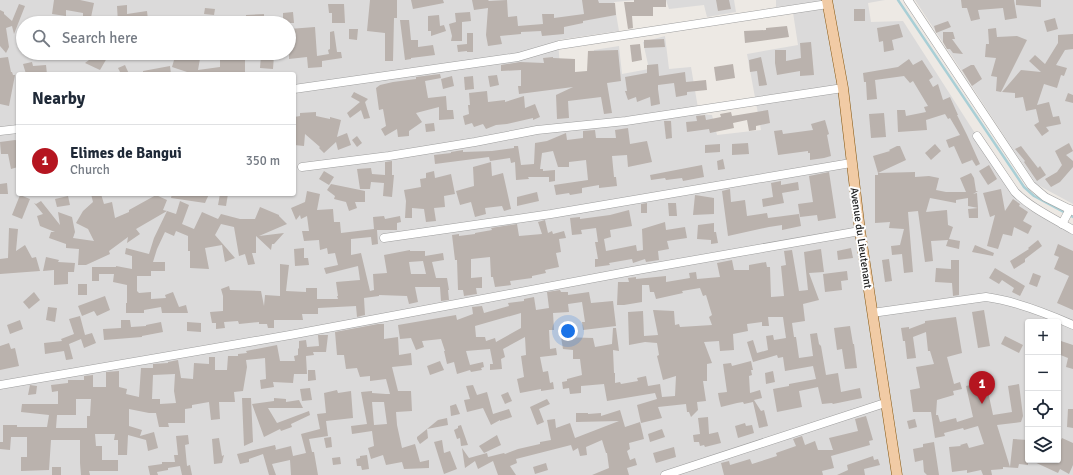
<!DOCTYPE html>
<meta charset="utf-8">
<style>
:root{--surface:#fff;--page:#f6f6f7;--text:#1f2937;--muted:#747a83;--line:#e0e1e3;--accent:#b51520}
body{margin:0;font-family:Signika,sans-serif;background:var(--page);color:var(--text)}
.controls{position:absolute;right:12px;bottom:12px;display:grid;overflow:hidden;border-radius:4px;box-shadow:0 1px 3px #0004}
.controls button{width:36px;height:36px;display:grid;place-items:center;padding:0;border:0;border-bottom:1px solid var(--line);background:var(--surface);color:var(--text);font:20px sans-serif}
.you{position:absolute;left:568px;top:331px;width:14px;height:14px;margin:-10px;border:3px solid #fff;border-radius:50%;background:#1a73e8;box-shadow:0 0 0 6px #1a73e833}
.badge{display:grid;place-items:center;width:26px;height:26px;border-radius:50%;background:var(--accent);color:#fff;font-size:13px;font-weight:700}
.pin{position:absolute;translate:-50% -33px;filter:drop-shadow(0 1px 2px #0008)}
.pin::after{content:'';position:absolute;top:21px;width:14px;height:12px;background:inherit;clip-path:polygon(0 0,100% 0,50% 100%)}
.list{margin:0;padding:0;list-style:none}
h2{display:flex;justify-content:space-between;align-items:center;height:52px;margin:0;padding:0 16px;font-size:17px}
h2 small{font-size:13px;font-weight:400;color:var(--muted)}
.list li{display:grid;grid-template-columns:26px 1fr auto;gap:12px;align-items:center;box-sizing:border-box;height:72px;padding:0 16px;border-top:1px solid var(--line)}
.list b{display:block;font-size:15px;white-space:nowrap}
.list p{margin:0;font-size:13px;white-space:nowrap;color:var(--muted)}
.list em{font-size:13px;font-style:normal;color:var(--muted)}
.icon{flex:none;width:22px;height:22px;fill:none;stroke:currentColor;stroke-width:2;stroke-linecap:round;stroke-linejoin:round}
.map{position:relative;flex:none;width:1073px;height:475px;overflow:hidden}
.search{position:absolute;background:var(--surface);box-shadow:0 1px 3px #0004;left:16px;top:16px;width:280px;height:44px;display:flex;align-items:center;gap:10px;box-sizing:border-box;padding:0 14px;border-radius:22px;color:var(--muted);font-size:15px}
.panel{position:absolute;background:var(--surface);box-shadow:0 1px 3px #0004;left:16px;top:72px;width:280px;height:124px;border-radius:4px}
.map>svg:first-child{display:block}
.residential{fill:#dbdada;fill-rule:evenodd}
.lines{fill:none;stroke-linecap:round;stroke-linejoin:round}
.stream{stroke:#a9cfd6;stroke-width:2.5}
.building{fill:#bab2ad;fill-rule:evenodd}
.minor-casing{stroke:#9e9e9e;stroke-width:9}
.major-casing{stroke:#865710;stroke-width:11}
.minor{stroke:#fff;stroke-width:8}
.major{stroke:#f1cba5;stroke-width:10}
.labels{text-anchor:middle;dominant-baseline:central;stroke-width:4;stroke-linejoin:round;paint-order:stroke}
.street-label{font-size:11px;fill:#1d1d1d;stroke:#fff}
</style>
<div class="map">
<svg width="1073" height="475" viewBox="0 0 1073 475">
<rect width="100%" height="100%" fill="#ede9e4"/>
<g class="residential">
<path d="M0 0H637L614 2 619 31 558 40 561 83 595 82 594 50 619 46 622 74 649 69 643 42 665 36 669 69 691 67 699 114 712 115 717 135 761 130 747 54 798 45 792 6 776 7V0H885L868 3 871 22 903 21 1007 183 1041 210 1073 225V475H0ZM23 23H289V53H23ZM18 74H294V194H18ZM1028 322H1058V460H1028Z"/>
<path d="M666 0H734L736 12 707 17 704 5 669 9Z"/>
<path d="M915 0H1073V204L1036 184Z"/>
</g>
<g class="lines">
<path class="stream" d="M898 0 1024 187 1034 196 1073 217"/>
</g>
<g class="building">
<path d="M54 0H80L94 3 90 22H83V13L66 10V16L52 14Z"/>
<path d="M370 0H397V18H394L393 61H385V33L367 31Z"/>
<path d="M411 0H443L444 3 413 9Z"/>
<path d="M472 0H488L489 1 507 0 508 17 517 16 518 26 543 24 542 14H554V18L584 14 582 0H598L599 3H615L616 15 583 21V23L564 27V34L542 36 541 31 521 32V34L500 36 502 44 488 46 486 35 488 8 474 10Z"/>
<path d="M634 0H666V7H653V16H632L633 28 628 29 624 2H634Z"/>
<path d="M716 0H729L731 9 718 11Z"/>
<path d="M961 0H1014L1017 18 1005 20 1003 8 978 10 980 19 971 21 967 8H962Z"/>
<path d="M1016 0H1041V7L1016 5Z"/>
<path d="M19 4 25 6 14 34 12 26 6 28 9 47 6 53 0 46V10L4 12V14L12 21Z"/>
<path d="M328 4H344L345 23H332V13H329Z"/>
<path d="M127 5V14L147 11 148 20 118 23 117 6Z"/>
<path d="M205 8 215 9 214 15 204 14Z"/>
<rect x="854" y="9" width="11" height="12"/>
<path d="M293 12 294 23H283V13Z"/>
<path d="M470 12 471 21 462 22V41H451L452 36 449 24 456 22 455 13Z"/>
<path d="M264 14V22L246 23V15Z"/>
<path d="M439 15 440 26 444 25 446 31 431 36V31H428V16Z"/>
<path d="M1055 18 1058 29 1047 32 1044 21Z"/>
<path d="M400 20H409L411 40H418V47L433 45 435 55 411 58V59L405 60Z"/>
<path d="M948 21 951 27 936 33 934 26Z"/>
<path d="M899 24 903 37 892 40 894 50 884 52 883 41 879 42 877 28Z"/>
<path d="M787 26 789 37 745 43 744 31 766 30V28Z"/>
<path d="M315 27 317 56 329 54 328 50 330 49V32L334 31 337 52H341L342 58 322 61V67L308 68 307 57 289 59V51H290L289 29Z"/>
<path d="M996 28 997 37 1017 36 1027 40 1001 92 996 91 997 77 991 76 996 58 985 57 986 44H989L988 29Z"/>
<path d="M349 29H358L357 40 349 39Z"/>
<path d="M943 32H953L955 39H952L963 54 953 53 950 49H947L943 42Z"/>
<path d="M467 33H473V52H467V51L458 52 457 45 467 44Z"/>
<path d="M1073 34V49L1065 50 1056 65 1067 68 1064 76 1061 75 1057 88 1044 84 1037 105 1049 102 1053 117 1059 116 1061 124 1046 127 1049 131 1042 136 1034 125 1039 122 1036 109 1026 111 1023 97 1015 98V93L1002 92 1021 70 1041 72 1029 61 1035 55 1045 64 1058 43V35Z"/>
<path d="M664 39 665 47 644 48V40Z"/>
<path d="M811 42 814 75 800 76V71L777 75 775 63V50H786V61L801 58 800 43Z"/>
<path d="M640 44 642 60 632 62 630 45Z"/>
<path d="M618 50 621 81 607 83 612 113 604 114 601 97 593 98 568 101 569 118 557 119 556 95 573 87 519 94 518 86H521V70L501 71V65L520 62 544 63 543 58 553 57V58L575 59V72L587 71 588 51Z"/>
<path d="M176 53H201L198 70 220 67V56H232V58H245V72H232V74H186L187 72 172 67Z"/>
<path d="M97 54 107 58 100 70 85 63Z"/>
<path d="M261 55H274L273 69 260 68Z"/>
<path d="M8 57 11 72H12L13 75H15L9 106 0 104V58Z"/>
<path d="M761 57 767 85 759 86 757 71 750 72 749 60Z"/>
<path d="M909 59 913 65 922 60 933 77 929 80 933 87 938 84 943 100 950 97 958 115H957L967 135 980 164 976 166 971 158 972 160 962 164 954 146 949 148 946 140 960 135 950 118 948 119 945 114 926 120 927 130 898 132 897 110H905L906 116 926 112 924 107 928 106 913 81 910 83 904 76 875 80 877 99 867 100 866 82H864L863 73 898 67Z"/>
<path d="M32 62 33 66 46 65 47 74H26L23 64Z"/>
<path d="M658 64 659 76 685 72 686 82 706 80 707 90 687 92V95L676 97 674 83 658 85V89L660 104 651 106 650 97 637 102 636 97 628 100 625 91H627L625 77 647 73V65Z"/>
<path d="M733 64 735 78 716 81 714 67Z"/>
<path d="M125 65 129 74H121L118 68Z"/>
<path d="M971 65H974L982 79 972 86 962 70Z"/>
<path d="M170 66 171 74H143V71Z"/>
<path d="M440 74 441 78 425 81 428 98 446 96 447 110H453L454 119 439 120V107L416 113 422 122 409 131V136L398 137 397 129 385 136 381 129 386 126 383 109 379 110 376 88 380 85 393 82 416 79V77Z"/>
<path d="M497 75 499 85 490 87 488 76Z"/>
<path d="M452 76 454 86 443 89 441 79Z"/>
<path d="M473 76 474 89 465 90 464 77Z"/>
<path d="M487 91 488 102 505 100V102L524 96 525 108 535 104 540 117 533 120V118L507 124 496 125 486 129 483 124 474 127 472 123 465 125 463 116 469 114 468 105H470L469 93Z"/>
<path d="M354 92 368 99 365 102 370 118 364 119 361 110 350 118 347 113 360 102 351 97Z"/>
<path d="M1068 93 1073 95V103L1065 101Z"/>
<path d="M768 110 770 123 756 126V130L749 131 747 120 733 123 734 128 710 133 709 129 687 132 686 122 697 121 696 116 705 115 706 120 721 117 720 114 731 112 732 116Z"/>
<path d="M316 112V116L330 119V117L341 120 337 137 347 133 351 145 338 150 336 142 324 153 319 148 320 147 305 134 304 146 294 145 295 127H294V117L300 116V113Z"/>
<path d="M884 113 886 137 871 138 869 114Z"/>
<path d="M825 120 829 134 827 135 831 156 824 158 810 160V153H808V151L778 155 774 131 782 130 783 134 813 130 811 124Z"/>
<path d="M664 121H671L672 138 666 139Z"/>
<path d="M434 123 435 131 426 132 425 124Z"/>
<path d="M628 128 630 144 647 141 652 162 628 167 627 155 612 156 614 177H616L617 186 599 188V185L582 188V193L570 195 569 193 556 195 554 185 588 180 586 160 569 162V167H558L553 151 542 153 540 169H543V171L555 170V181L549 182V177H528L529 179 516 180 515 162 511 163 510 158 490 161 489 157 435 164 434 155 451 153V152L463 150V152L492 151 514 148V146H518L521 165 534 164 535 143 547 141 566 133 567 140 583 138V131L595 130 596 138H616L615 130Z"/>
<path d="M357 136 362 143 357 147 352 140Z"/>
<path d="M15 140 18 141V167L11 169 8 154H1L0 142Z"/>
<path d="M748 143 749 154 732 155V144Z"/>
<path d="M1069 143 1073 151 1066 155 1073 161V167L1060 182 1051 187 1045 179 1057 172 1062 165 1055 151Z"/>
<path d="M720 144V152L705 153V145Z"/>
<path d="M935 144 941 151 931 160 925 153Z"/>
<path d="M897 146H900L906 160 878 173 873 156 890 151 889 150Z"/>
<path d="M1021 146 1038 168 1040 166 1046 175 1037 181 1024 162 1025 161 1015 149Z"/>
<path d="M723 159 725 169 718 170 717 161Z"/>
<path d="M392 161V175H394L392 197 383 196 384 183 371 182 370 189H360L357 169 371 168 372 174 385 175V162Z"/>
<path d="M491 162 492 176 503 173 511 209 504 211 502 206 485 208 486 214 475 217 471 202 460 205 456 191 474 186 473 167Z"/>
<path d="M702 165 704 177 683 181 682 178 666 180 665 178 651 180 650 175Z"/>
<path d="M989 165 997 179 988 185 979 171Z"/>
<path d="M324 171 334 177 329 185 319 179Z"/>
<path d="M434 171 435 178 451 174 455 194 444 196 445 207 434 208 436 221 426 222 424 209 412 208V218H405L406 201 404 190 421 187 420 179 426 178V173Z"/>
<path d="M829 172 836 218 818 221 817 215 800 217 798 204 813 202 809 176Z"/>
<path d="M915 172V177L929 176 939 178 936 190 946 192H966L960 178 971 173 974 178 976 191H978L973 194 977 193 978 208 968 206V198L956 200V203L930 198 926 212 947 210 948 225 953 227 949 239 960 241 959 249 946 246 948 240 931 241 933 261 925 262 918 211 908 212 913 272 904 273 902 254 892 255 891 246 900 245 904 229 889 228 890 222 875 223V175H878V173Z"/>
<path d="M781 181V185L798 182 799 190 782 193 784 203 763 207 762 199 773 197 771 183Z"/>
<path d="M7 183 8 194H0V184Z"/>
<path d="M331 184 365 191V202H355L357 208 349 211 346 202 334 199 335 196 327 190Z"/>
<path d="M730 189 731 202 745 200 747 216 767 213 768 218 799 214 801 226 782 230V225L769 227 728 236 722 191Z"/>
<path d="M1001 189 1005 211 1013 199 1020 204 1019 206 1028 212 1023 221 1032 226 1028 234 1014 227 1012 236 1003 234 998 249 987 246 995 215 990 217 983 193Z"/>
<path d="M307 191 320 194 317 210 333 209 334 222H340L341 233 374 229 373 217 384 216 385 219 400 216 401 222 397 223V230H377L378 244 372 245 371 237 351 239V255L361 253 370 291 374 290 373 274 387 273 384 255 410 250V251H425V256L443 253 444 260 432 262 436 278H447L449 290H448L449 300 441 301 440 287H415L418 302 409 304 407 296 379 295V296L364 298 365 315 357 317 356 306 318 308V314H302L303 320H274V328H268L267 324H259V322L239 324 238 321 224 322 225 328 216 329V323H212L210 312 223 311V296L221 289 229 286 230 290 261 291 264 306 265 295 280 296V264L289 265 286 291 306 292V288H317V299H338L337 296H338L336 282 360 280 358 266 326 274 324 268 338 265 335 253 328 254 327 248 320 250 319 240 304 241 302 231H309L307 216 301 219 300 215 296 220 291 208 305 202ZM423 261 426 274H411L409 262Z"/>
<path d="M537 192 539 201 517 206V197Z"/>
<path d="M91 194H101L104 204 112 202 115 218 129 212V210L156 195 167 200 163 210 167 211 136 229 140 234 127 243 128 237 109 251 110 254 86 265H78L79 249 66 248V244L49 238 51 232H55L40 226 37 216 43 214 34 203 36 204 41 201 60 225 58 212 72 217 75 232 73 238 94 241 88 229 76 223 83 211 93 202Z"/>
<path d="M172 194H209L205 203 171 198Z"/>
<path d="M220 194H228L226 206 218 205Z"/>
<path d="M20 195 30 199 22 219 12 215Z"/>
<path d="M695 195 714 198V214L693 215Z"/>
<path d="M68 196 70 205 57 207 55 199Z"/>
<path d="M180 201 189 205 182 224 194 229 202 212 218 219 221 214 240 219H255L260 207 279 215V216L287 224 259 236 284 233 274 244H272L271 250 256 236V253H252L255 264 248 265 245 254 239 256 234 227 221 224 215 235 235 258 225 262 222 245 205 248 209 269 190 268V251H188V236L176 231 174 236 165 232 157 249 153 262H165V271H151V276H137V291L139 293 151 292V299L166 298 165 295 173 292 179 307 186 305 188 313H162L161 307 144 310V313H126V303H127V285L113 282 114 274H99V281H92V267H116V266L132 269V256L125 254 126 248 149 254 154 238 167 211 176 214Z"/>
<path d="M647 203V213H641V204Z"/>
<path d="M668 203H676L677 216H669Z"/>
<path d="M978 208V218H969L968 209Z"/>
<path d="M629 210 632 226 610 230 611 237 604 239 606 251 636 245 637 251 643 250 642 229 665 222 666 230 685 227 687 238 667 241 669 249 658 251 659 260 646 262 645 259 633 263 632 259 609 263 610 265 595 267V259H598L595 242H598L596 228 581 230 582 234 572 235 570 218 580 217V219L610 215Z"/>
<path d="M545 220 548 233 552 231 553 234 564 231 566 238 559 239 561 252 556 253 559 267 545 270 546 273 532 276V278L510 281 511 285 495 287 493 277H491L490 257 471 259V278L482 277V288H476L477 294 464 296 463 290H458L457 260H455L452 235 459 234V236L475 234V233L492 230 491 228 517 224 519 236 542 234 538 222Z"/>
<path d="M714 223V232H716L718 243 711 244V240L697 239 698 225Z"/>
<path d="M9 228 18 229 16 251 25 245 32 258 36 257 40 271 0 274V259L8 258Z"/>
<path d="M1038 240 1042 246 1025 259V262L1014 269 1010 261 1029 249 1028 248Z"/>
<path d="M1058 244 1073 251V310L1057 303 1069 276 1054 269 1059 257 1054 255Z"/>
<path d="M975 245 994 253 993 256 972 252Z"/>
<path d="M304 248V258H308L309 265 295 266 294 249Z"/>
<path d="M851 248 853 258 838 260 837 251Z"/>
<path d="M821 249 824 272 809 273 819 300 803 304 805 321 792 323 794 337H796L799 358 813 356 810 334 817 333 819 344 821 346 826 375 838 373 841 392 860 388 862 398 833 404 832 403 822 404 818 387 799 391 802 407 777 412 773 389 789 386V384L816 379 813 366 785 371 783 357 778 358 777 355 753 362 747 342 753 340 757 353 768 350 766 336 773 335 774 340 786 338 783 317H768L769 326H762V322L747 324 748 331 733 334 734 350 720 351 719 341 704 342 712 363 707 364V381H703L706 401 697 402 698 410 691 417 689 412H687L686 404 658 407 662 418 641 423 637 405 657 399 655 393 607 401 604 384 581 386V393L570 394 569 388 563 389 562 382 567 381V379L582 375 580 359H573V350L563 349 561 337 593 338 595 347 612 344 613 328H616L619 351 613 350 614 373H615V383L620 382 621 384 638 381 637 378 646 376 648 386 660 384 662 397 675 396 676 376 663 380 657 356 659 355 657 343 645 342 629 345 628 312 643 311 644 336 658 335 653 310 674 311 675 325 679 324 680 327 712 325 709 317 712 315 706 295 703 296 700 288 682 291 683 293 656 299 654 292H650L649 285H642V302L624 305H617L618 282H629L628 278 636 277V279L666 276V282L690 278 689 273 696 272 697 279 720 277 717 263 732 260 734 270H749V265L766 262 767 267H770L771 297 784 296 781 266 786 265 784 251 792 250 799 291 808 290 804 252Z"/>
<path d="M46 257 59 260 58 262 75 263 74 272H68V284L54 285V270L43 271Z"/>
<path d="M889 259 892 281 885 282 882 260Z"/>
<path d="M951 260H959V295L953 296 952 283 935 282 936 268 951 269Z"/>
<path d="M995 268 1025 286 1020 296 1012 292 1014 288 1002 280 999 284 989 278Z"/>
<path d="M847 271 848 280 841 281 842 290 825 292 823 274Z"/>
<path d="M1033 273 1041 276 1037 287 1029 284Z"/>
<rect x="78" y="284" width="9" height="11"/>
<path d="M560 290 561 292H568V295L589 292 591 303 613 301 616 326 583 330 582 322H585L582 302 568 304 569 312 553 313 554 330H549L550 349 556 348 557 355 540 357 543 372 548 371 550 383 553 382 554 389 541 391V389L520 393 517 379 524 377 521 356 526 355 525 337 503 349 505 357 501 359 502 369 490 370V364H493L490 349 466 351 470 365 483 362 484 367 481 368 482 370 471 372 470 370 457 374 454 362 447 364 444 351H445L441 339 422 341 424 347 416 350 411 338 400 339 398 325 456 315 457 320 473 314 472 307 482 306 484 313 509 306 508 303 524 301V299L534 297 536 310 549 308 547 292ZM521 313V328L496 342 495 338 486 341 485 337H476L475 326Z"/>
<path d="M34 292 40 300 29 309 23 302Z"/>
<path d="M105 296 110 310 97 316 94 311 82 316 78 306Z"/>
<path d="M48 307 57 308 55 322 46 320Z"/>
<path d="M984 310 990 346 978 348 972 312Z"/>
<path d="M80 316 85 335 92 333 96 343 84 348 81 339 69 344 73 359 66 360 64 351 45 354 44 343 62 341 61 339 74 334 69 319Z"/>
<path d="M956 317 962 353 947 357 954 384 960 382 962 389 953 391 954 395 937 400 936 415H938L940 422 956 418 957 422 973 417 966 386 986 382 993 415 1012 412 1008 386 1019 384 1023 416 1021 422 997 425 1010 467 1013 439 1028 440V465L1019 464 1018 468 1003 467V469L991 470 992 475H983L981 470 967 473V470L952 472 949 447 961 446 960 445 967 443 969 448 984 444 978 426 964 430 963 428 944 433 945 436 935 438 931 412H913L910 390 920 388 916 367 934 364 930 351H928L926 332 913 337 916 358 907 359 905 341H903L901 328 909 327V329L925 323V321Z"/>
<path d="M20 320 23 329 10 334 7 325Z"/>
<path d="M121 320H130L131 327 146 326V325L161 322 163 332 142 336V337L104 340 103 329 121 328Z"/>
<path d="M187 322 201 323V332L187 331Z"/>
<path d="M378 324H384V339L398 337 399 355 411 353 412 365 392 367 398 391H411L412 411 396 412 397 425 402 448 415 444 420 462 429 460V468L404 469 402 462 386 465 383 455 371 459 368 448 374 446 372 431 352 434 351 426 367 424 361 392 372 391V393L386 394H390L386 379 370 381V376L360 377 357 368 346 369 344 355H337L335 332ZM372 402H384L387 424 374 425Z"/>
<path d="M850 326 853 344H854L857 368 845 369 842 349 837 350 834 328Z"/>
<path d="M318 335H328L326 352H313L314 355 306 356 307 374H294L293 383 273 382 274 387 261 389 260 380 266 379 265 358 246 360 247 367 243 391 234 392 235 402H219L220 419 211 420 209 402 192 405V408L185 409V423H168L169 427H159L156 413H149L129 409V426L142 430 140 436 154 432 158 448 148 451 146 440 128 435 127 455H118V440H114L115 434H95L96 446H102V460H118V471H89L90 475H81L80 463V440H51L49 470 21 471V457H27V437H11L10 450 0 449V442H3V425H17V427H47L49 415 21 412 22 404H58V391L52 392 51 385 68 383V380H84V376L93 375V387H106V372L119 371V387L127 389 126 394 139 397 141 368H153V364L168 363V362L178 360 181 378 193 379 194 363 209 364V357H215V370H227L228 356H238V354L247 353 246 351 277 345 280 361H295L294 356 298 355V349L299 348V341L306 340 307 347 319 346ZM175 374 174 391 176 403 160 404V399H152L153 375ZM76 399H91L90 416H87V428H56L57 415H76Z"/>
<path d="M1005 336 1023 345 1019 353 1001 344Z"/>
<path d="M1058 340 1073 345V369L1066 367 1068 358 1058 354Z"/>
<path d="M9 343 11 349 15 348 19 366 0 370V346Z"/>
<path d="M440 361 444 370 430 375 427 366Z"/>
<path d="M751 361 753 370H751L752 375 749 376 750 393 760 390 762 398 754 400 761 411 764 410 768 426 759 428 753 402 744 404 743 402 737 403 721 407 719 399 718 393 727 392 723 364 731 363 732 366Z"/>
<path d="M308 370H315L316 380 308 381Z"/>
<path d="M773 371 775 382 766 384 765 373Z"/>
<path d="M30 385 37 386 36 394 28 395Z"/>
<path d="M473 385 477 395 487 392 493 414 509 409 512 417 500 421V420L491 425 483 408 467 412 464 400 470 399 466 386Z"/>
<path d="M310 388 312 400 302 401 300 389Z"/>
<path d="M337 390 338 393 351 391 353 418 326 421 328 436 309 439 312 452H314L318 475H291L290 460 272 464 276 475H269L263 454 249 459V462L240 464 237 454 275 445 276 449 275 450 291 446 293 456 306 453 301 434 320 429 317 414 326 413 324 393Z"/>
<path d="M508 392 512 401 505 404 501 395Z"/>
<path d="M242 398H251L253 442 244 446Z"/>
<path d="M274 398 286 399V402L299 400 303 408H268L277 423 309 411 310 415 291 424 292 427 281 431 280 429 264 437 252 404 274 401Z"/>
<path d="M547 399 550 404 539 409 544 422 537 425 530 407Z"/>
<path d="M456 404 460 414 451 416 450 406Z"/>
<path d="M1068 409H1073V428L1067 427Z"/>
<path d="M620 410 625 427 640 422 644 439 629 443 630 449 627 451 630 460 635 458 637 465 627 468 629 475H592L609 468 607 453H606L602 440 586 447 587 455 580 456 578 448 573 451 571 445 516 459 517 463 510 466 516 475H498L493 461 478 469 475 461 465 468 462 448 469 458 487 453 488 457 504 453 505 454 518 449 540 444V442L551 440 547 420 555 419 556 428 570 423 575 438 619 421 576 422V413H588V414L601 413V416Z"/>
<path d="M866 416 873 440 869 441 870 445 831 456 834 468 822 471 823 475H724L721 463 729 461 730 465 750 459 752 464 777 456 776 453 796 446 793 439 802 436 805 445 815 441 818 450H833L829 438 858 431 855 419Z"/>
<path d="M708 417 709 434 718 432 721 443 705 447 704 445 700 446 699 442H694L693 435 700 434 698 418Z"/>
<path d="M447 418 448 425 427 429 438 420Z"/>
<path d="M915 419 917 427 909 429 907 421Z"/>
<path d="M745 423 746 426 752 425 754 433 738 438 735 426Z"/>
<path d="M461 425 468 445 461 446 460 438 457 439 454 430 458 428V426Z"/>
<path d="M427 429 428 438 420 444 417 439V437Z"/>
<path d="M662 429 665 437 650 442 648 434Z"/>
<path d="M188 435 189 444 185 445 187 466 190 465 192 475H182L180 466 168 468V470L157 472 158 475H150L148 466 162 464V462H175L174 455H178L176 436Z"/>
<path d="M497 435 501 445 484 453 479 446Z"/>
<path d="M331 437 332 447 326 448 324 438Z"/>
<path d="M219 438 222 456 224 455 222 463 214 464 212 439Z"/>
<path d="M1062 438 1073 443V465L1069 474 1060 469 1058 473 1030 460H1058V446Z"/>
<path d="M442 440 444 453 450 451 457 469 444 474 434 442Z"/>
<path d="M934 442 939 475H927L924 472 923 460 915 462 913 449 923 447V444Z"/>
<path d="M674 447 676 457 656 463 653 453Z"/>
<path d="M367 455 369 469 362 470 361 466H357L356 459 360 458V456Z"/>
<path d="M873 456 874 460 878 459 880 465 864 469 865 475H837L848 470 847 465Z"/>
<path d="M340 457 341 464 333 465 332 458Z"/>
<path d="M546 463 548 470 535 474 533 467Z"/>
<rect x="52" y="467" width="9" height="8"/>
</g>
<g class="lines">
<defs>
<g id="minor">
<path d="M908 0 1031 185 1045 197 1073 211"/>
<path d="M294 89 518 57 559 45 828 4"/>
<path d="M0 131 18 129"/>
<path d="M977 136 1015 192C1031 208 1053 218 1073 230"/>
<path d="M302 167 389 156 475 142 537 130 626 121 843 88"/>
<path d="M1062 224 1070 209"/>
<path d="M384 238 551 214 851 163"/>
<path d="M872 313 986 297C1016 301 1046 313 1073 325"/>
<path d="M0 385 290 335 632 271 860 231"/>
<path d="M665 475 885 403"/>
</g>
<path id="major" d="M827 0 843 88 860 231 897 475"/>
</defs>
<use href="#minor" class="minor-casing"/>
<use href="#major" class="major-casing"/>
<use href="#minor" class="minor"/>
<use href="#major" class="major"/>
</g>
<g class="labels">
<g class="street-label">
<text transform="translate(861 238) rotate(82)">Avenue du Lieutenant</text>
</g>
</g>
</svg>
<div class="controls">
<button>+</button>
<button>−</button>
<button><svg class="icon" aria-label="locate" viewBox="0 0 24 24"><circle cx="12" cy="12" r="6"/><path d="M12 2v4M12 18v4M2 12h4M18 12h4"/></svg></button>
<button><svg class="icon" aria-label="layers" viewBox="0 0 24 24"><path d="M12 4l9 5-9 5-9-5zM3 14l9 5 9-5"/></svg></button>
</div>
<div class="you"></div>
<div class="pin badge" style="left:982px;top:404px">1</div>
<div class="search"><svg class="icon" aria-label="search" viewBox="0 0 24 24"><circle cx="10" cy="10" r="6"/><path d="M15 15l6 6"/></svg>Search here</div>
<section class="panel">
<h2>Nearby<small></small></h2>
<ul class="list">
<li><span class="badge">1</span><div><b>Elimes de Bangui</b><p>Church</p></div><em>350 m</em></li>
</ul>
</section>
</div>
